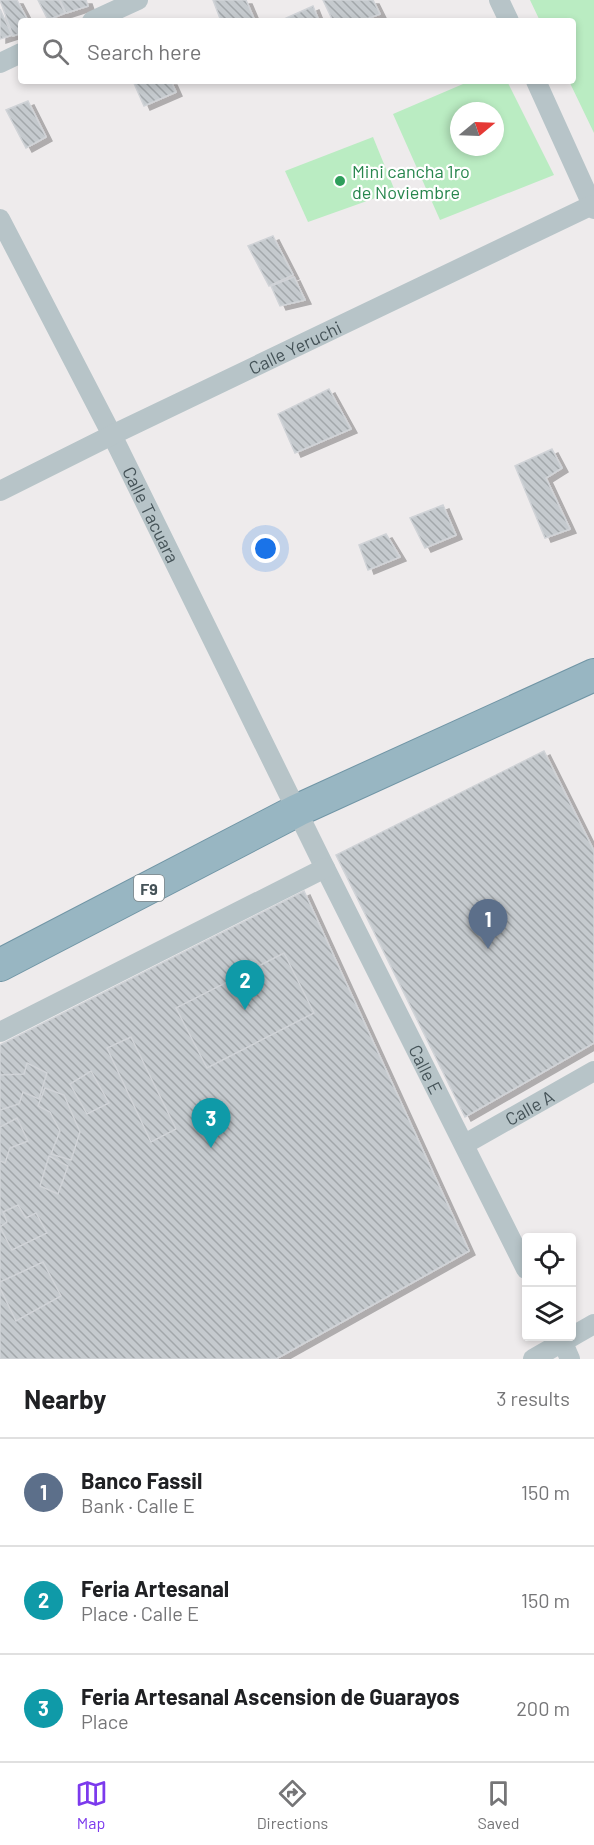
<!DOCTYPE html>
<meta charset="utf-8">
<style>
:root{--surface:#fff;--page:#f2f2f2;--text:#202124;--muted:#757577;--line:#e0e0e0;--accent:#7c3aed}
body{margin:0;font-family:Barlow,sans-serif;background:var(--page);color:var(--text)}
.controls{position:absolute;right:18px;bottom:18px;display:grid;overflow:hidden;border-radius:6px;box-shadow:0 3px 9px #0003}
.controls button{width:54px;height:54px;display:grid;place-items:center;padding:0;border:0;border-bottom:2px solid var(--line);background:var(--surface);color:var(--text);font:30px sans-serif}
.compass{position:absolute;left:450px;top:102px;width:54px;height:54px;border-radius:50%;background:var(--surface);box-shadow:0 3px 9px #0003;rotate:71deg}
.you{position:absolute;left:266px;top:549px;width:21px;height:21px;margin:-15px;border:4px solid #fff;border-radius:50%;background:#1a73e8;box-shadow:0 0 0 9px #1a73e833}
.badge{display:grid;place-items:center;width:39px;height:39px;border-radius:50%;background:var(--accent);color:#fff;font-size:20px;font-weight:700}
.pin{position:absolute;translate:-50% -50px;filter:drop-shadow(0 2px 3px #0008)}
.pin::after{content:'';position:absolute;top:32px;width:21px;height:18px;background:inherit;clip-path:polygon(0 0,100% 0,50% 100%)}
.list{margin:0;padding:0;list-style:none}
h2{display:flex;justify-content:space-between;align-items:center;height:78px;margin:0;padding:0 24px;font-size:26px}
h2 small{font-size:20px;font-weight:400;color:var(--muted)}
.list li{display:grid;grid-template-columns:39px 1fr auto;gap:18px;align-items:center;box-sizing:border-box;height:108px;padding:0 24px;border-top:2px solid var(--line)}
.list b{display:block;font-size:22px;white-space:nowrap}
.list p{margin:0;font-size:20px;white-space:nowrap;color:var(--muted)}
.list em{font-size:20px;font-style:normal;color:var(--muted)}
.icon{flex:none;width:33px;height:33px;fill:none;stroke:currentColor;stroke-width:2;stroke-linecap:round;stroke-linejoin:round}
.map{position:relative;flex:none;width:594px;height:1359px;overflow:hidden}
.search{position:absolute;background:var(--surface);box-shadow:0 3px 9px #0003;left:18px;right:18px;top:18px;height:66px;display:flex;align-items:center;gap:15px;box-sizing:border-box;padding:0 21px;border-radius:6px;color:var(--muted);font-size:22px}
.sheet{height:402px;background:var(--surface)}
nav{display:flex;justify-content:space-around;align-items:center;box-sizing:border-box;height:84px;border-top:2px solid var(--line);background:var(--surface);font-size:16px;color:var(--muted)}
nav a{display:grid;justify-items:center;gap:3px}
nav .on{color:var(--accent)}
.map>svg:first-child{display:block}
.park{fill:#baecc2;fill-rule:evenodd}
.building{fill:url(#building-back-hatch);stroke:#d0d3d7;stroke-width:1.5;filter:url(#shadow)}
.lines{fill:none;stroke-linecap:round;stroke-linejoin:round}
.trunk-casing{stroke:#7095a5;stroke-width:34}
.minor{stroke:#b7c4c8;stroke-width:20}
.trunk{stroke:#98b6c2;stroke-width:32}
.leisure-dot{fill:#2e9e5b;stroke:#fff;stroke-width:2}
.labels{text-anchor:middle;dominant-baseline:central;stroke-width:4.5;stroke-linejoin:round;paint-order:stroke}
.shield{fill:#fff;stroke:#7d878a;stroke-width:1.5}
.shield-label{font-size:16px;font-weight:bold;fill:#455358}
.leisure-label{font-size:18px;fill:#27864d;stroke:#fff;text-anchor:start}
.street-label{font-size:18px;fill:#455358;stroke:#fff}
</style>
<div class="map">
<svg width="594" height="1359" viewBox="0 0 594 1359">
<defs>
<pattern id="building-back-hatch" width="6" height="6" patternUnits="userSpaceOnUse" patternTransform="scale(1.5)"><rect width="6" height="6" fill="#c5cace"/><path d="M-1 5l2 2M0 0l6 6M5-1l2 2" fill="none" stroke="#a2a7aa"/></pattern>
<filter id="shadow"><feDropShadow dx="6" dy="4" stdDeviation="0" flood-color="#0004"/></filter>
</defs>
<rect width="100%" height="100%" fill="#eeebec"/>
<g class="park">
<path d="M530 0H594V133L569 81H573V21H540Z"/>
<path d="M470 81H507L554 175 440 220 393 114ZM459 111H495V147H459Z"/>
<path d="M373 137 395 191 308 222 285 171Z"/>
</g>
<g class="building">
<path d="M0 0H17L28 21H21V33L13 36Z"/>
<path d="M38 0H59L65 13 48 20Z"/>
<path d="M60 0H86L88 6 66 13Z"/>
<path d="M213 0H246L255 21H221Z"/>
<path d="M323 0H373L380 14 361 21H333Z"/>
<path d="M313 6 319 21 282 20Z"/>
<path d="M0 9 12 35 0 39Z"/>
<path d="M133 81H171L176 92 144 106Z"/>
<path d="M28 101 46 137 26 148 6 110Z"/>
<path d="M273 236 293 275 269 286 248 246Z"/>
<path d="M294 277 305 300 280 306 271 286Z"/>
<path d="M329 389 351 429 295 453 278 414Z"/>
<path d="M552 449 562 468 546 478 570 529 545 538 515 466Z"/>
<path d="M443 505 456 535 425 548 410 518Z"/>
<path d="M386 534 400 557 368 570 359 545Z"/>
<path d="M544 751 594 851V1043L465 1117 336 855Z"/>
<path d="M304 891 469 1251 276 1359H0V1045Z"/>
<path d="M284 953 314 1013 207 1068 176 1008Z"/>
<path d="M131 1037 176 1129 151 1142 107 1048Z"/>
<path d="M27 1063 47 1073 39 1099 23 1092 19 1104 0 1110V1075L24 1074Z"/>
<path d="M91 1071 109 1103 87 1114 70 1084Z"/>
<path d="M45 1088 64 1095 80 1132 71 1160 51 1154 60 1131 50 1112 38 1106Z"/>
<path d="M17 1118 28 1141 10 1148 5 1163 0 1161V1127Z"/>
<path d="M49 1156 68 1166 58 1194 40 1186Z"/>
<path d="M18 1205 26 1218 36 1213 47 1233 12 1250 0 1227 7 1222 3 1212Z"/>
<path d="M43 1262 61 1296 16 1321 0 1288V1282Z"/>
</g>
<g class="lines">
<defs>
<path id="trunk" d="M0 965 298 810 594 675"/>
</defs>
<use href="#trunk" class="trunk-casing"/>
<g class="minor">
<path d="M499 0 509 21"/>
<path d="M92 21 138 0"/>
<path d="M0 63 21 53"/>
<path d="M536 81 594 209"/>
<path id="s1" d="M0 219 112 435 325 868 526 1269"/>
<path id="s2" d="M0 491 112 435 592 205"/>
<path d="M0 1032 325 868"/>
<path id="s3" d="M465 1144 594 1071"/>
<path d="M560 1336 570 1359"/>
<path d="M533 1359 594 1324"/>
</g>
<use href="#trunk" class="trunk"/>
</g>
<circle class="leisure-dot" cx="340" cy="181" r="6"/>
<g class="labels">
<rect class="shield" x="134" y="875" width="30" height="26" rx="4.5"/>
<g class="shield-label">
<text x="149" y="888">F9</text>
</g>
<g class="leisure-label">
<text x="352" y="171">Mini cancha 1ro<tspan x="352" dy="21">de Noviembre</tspan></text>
</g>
<g class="street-label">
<text stroke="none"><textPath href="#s2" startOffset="328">Calle Yeruchi</textPath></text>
<text stroke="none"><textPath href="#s1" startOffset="332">Calle Tacuara</textPath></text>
<text stroke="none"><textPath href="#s1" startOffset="951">Calle E</textPath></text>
<text stroke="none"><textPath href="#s3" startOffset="74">Calle A</textPath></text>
</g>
</g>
</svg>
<div class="controls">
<button><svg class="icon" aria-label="locate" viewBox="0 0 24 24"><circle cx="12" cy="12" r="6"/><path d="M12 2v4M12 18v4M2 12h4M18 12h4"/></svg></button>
<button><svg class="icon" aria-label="layers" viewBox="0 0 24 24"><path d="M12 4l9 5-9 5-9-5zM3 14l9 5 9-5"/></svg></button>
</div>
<svg class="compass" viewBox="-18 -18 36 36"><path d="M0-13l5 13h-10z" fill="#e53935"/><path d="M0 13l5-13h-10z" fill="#757577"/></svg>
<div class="you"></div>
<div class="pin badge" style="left:488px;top:949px;background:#5c6f8a">1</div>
<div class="pin badge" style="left:245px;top:1010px;background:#0f9aa8">2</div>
<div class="pin badge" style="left:211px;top:1148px;background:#0f9aa8">3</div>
<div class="search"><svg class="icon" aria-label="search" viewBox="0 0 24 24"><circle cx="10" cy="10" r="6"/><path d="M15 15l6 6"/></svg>Search here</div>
</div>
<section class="sheet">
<h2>Nearby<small>3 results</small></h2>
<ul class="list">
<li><span class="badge" style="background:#5c6f8a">1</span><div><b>Banco Fassil</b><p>Bank · Calle E</p></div><em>150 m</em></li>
<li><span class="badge" style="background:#0f9aa8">2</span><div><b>Feria Artesanal</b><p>Place · Calle E</p></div><em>150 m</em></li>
<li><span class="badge" style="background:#0f9aa8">3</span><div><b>Feria Artesanal Ascension de Guarayos</b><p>Place</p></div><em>200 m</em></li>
</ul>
</section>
<nav>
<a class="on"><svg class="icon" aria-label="map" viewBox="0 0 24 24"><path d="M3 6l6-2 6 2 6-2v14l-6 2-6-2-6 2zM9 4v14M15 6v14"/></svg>Map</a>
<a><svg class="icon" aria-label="directions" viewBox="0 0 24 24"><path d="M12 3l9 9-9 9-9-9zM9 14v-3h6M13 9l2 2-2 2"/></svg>Directions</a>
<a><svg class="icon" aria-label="saved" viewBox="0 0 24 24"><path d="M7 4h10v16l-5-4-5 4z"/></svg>Saved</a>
</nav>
